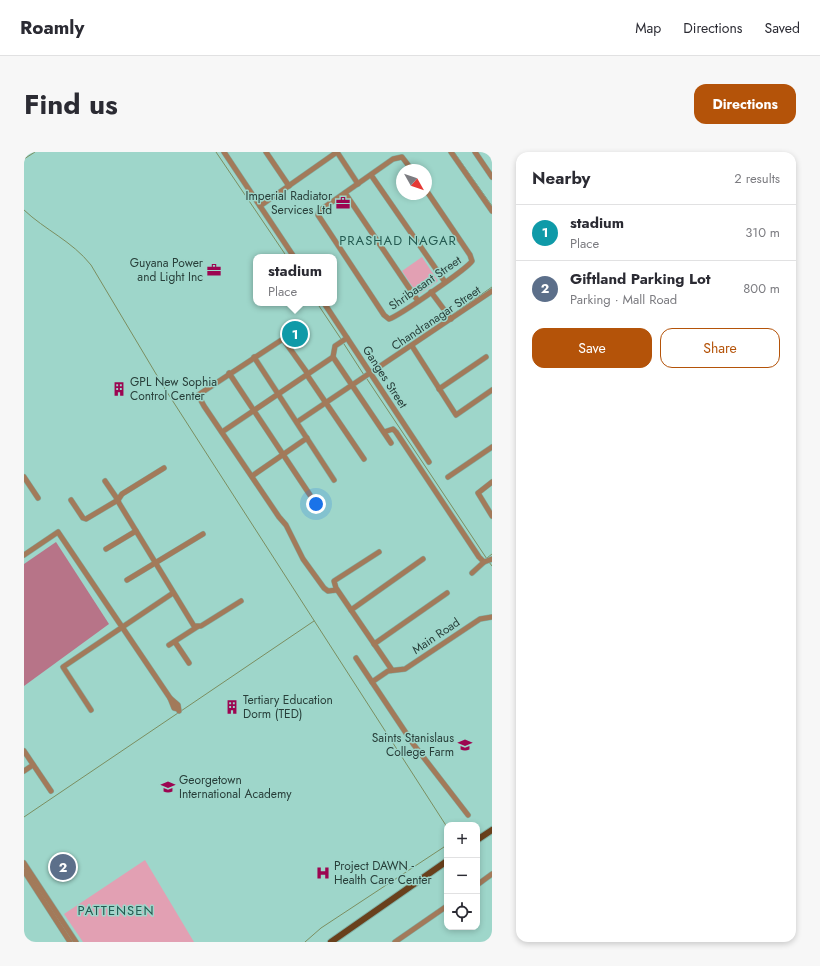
<!DOCTYPE html>
<meta charset="utf-8">
<style>
:root{--surface:#fff;--page:#f7f7f7;--text:#2b2b33;--muted:#7c7c81;--line:#e1e1e2;--accent:#b45309}
body{margin:0;font-family:Jost,sans-serif;background:var(--page);color:var(--text)}
.controls{position:absolute;right:12px;bottom:12px;display:grid;overflow:hidden;border-radius:8px;box-shadow:0 2px 6px #0003}
.controls button{width:36px;height:36px;display:grid;place-items:center;padding:0;border:0;border-bottom:1px solid var(--line);background:var(--surface);color:var(--text);font:20px sans-serif}
.compass{position:absolute;left:372px;top:12px;width:36px;height:36px;border-radius:50%;background:var(--surface);box-shadow:0 2px 6px #0003;rotate:130deg}
.you{position:absolute;left:292px;top:352px;width:14px;height:14px;margin:-10px;border:3px solid #fff;border-radius:50%;background:#1a73e8;box-shadow:0 0 0 6px #1a73e833}
.badge{display:grid;place-items:center;width:26px;height:26px;border-radius:50%;background:var(--accent);color:#fff;font-size:13px;font-weight:700}
.pin{position:absolute;translate:-50% -50%;border:2px solid #fff;box-shadow:0 1px 4px #0006}
.popup{position:absolute;left:229px;top:102px;width:84px;height:52px;box-sizing:border-box;display:grid;place-content:center;border-radius:8px;background:var(--surface);filter:drop-shadow(0 1px 3px #0005);font-size:13px;white-space:nowrap;color:var(--muted)}
.popup b{font-size:15px;color:var(--text)}
.popup::after{content:'';position:absolute;left:50%;top:100%;margin-left:-8px;border:8px solid transparent;border-top-color:var(--surface)}
.list{margin:0;padding:0;list-style:none}
h2{display:flex;justify-content:space-between;align-items:center;height:52px;margin:0;padding:0 16px;font-size:17px}
h2 small{font-size:13px;font-weight:400;color:var(--muted)}
.list li{display:grid;grid-template-columns:26px 1fr auto;gap:12px;align-items:center;box-sizing:border-box;height:56px;padding:0 16px;border-top:1px solid var(--line)}
.list b{display:block;font-size:15px;white-space:nowrap}
.list p{margin:0;font-size:13px;white-space:nowrap;color:var(--muted)}
.list em{font-size:13px;font-style:normal;color:var(--muted)}
.actions{display:flex;gap:8px;padding:12px 16px}
.actions a{flex:1;padding:9px 0;border:1px solid var(--accent);border-radius:12px;text-align:center;font-size:14px;color:var(--accent)}
.actions .main{background:var(--accent);color:#fff}
.icon{flex:none;width:22px;height:22px;fill:none;stroke:currentColor;stroke-width:2;stroke-linecap:round;stroke-linejoin:round}
.map{position:relative;flex:none;width:468px;height:790px;overflow:hidden;border-radius:12px}
header{display:flex;align-items:center;gap:24px;box-sizing:border-box;height:56px;padding:0 20px;background:var(--surface);border-bottom:1px solid var(--line)}
header strong{font-size:19px}
nav{display:flex;gap:22px;margin-inline-start:auto;font-size:14px}
.intro{display:flex;align-items:center;justify-content:space-between;box-sizing:border-box;height:96px;padding:0 24px}
h1{margin:0;font-size:28px}
.button{padding:10px 18px;border-radius:12px;background:var(--accent);color:#fff;font-size:14px;font-weight:700}
main{display:flex;gap:24px;padding:0 24px}
aside{flex:1;background:var(--surface);border-radius:12px;box-shadow:0 2px 6px #0003}
.map>svg:first-child{display:block}
.green{fill:#e2a0b3}
.forest{fill:#b77488}
.lines{fill:none;stroke-linecap:round;stroke-linejoin:round}
.stream{stroke:#7b8e60;stroke-width:1}
.minor-casing{stroke:#82b2a7;stroke-width:6}
.major-casing{stroke:#82b2a7;stroke-width:8}
.minor{stroke:#a27a5a;stroke-width:5}
.major{stroke:#69401c;stroke-width:6}
.labels{text-anchor:middle;dominant-baseline:central;stroke-width:3;stroke-linejoin:round;paint-order:stroke}
.poi-label{font-size:12px;fill:#283f3a;stroke:#9ed6ca;text-anchor:start}
.street-label{font-size:12px;fill:#283f3a;stroke:#9ed6ca}
.neighbourhood-label{font-size:13px;letter-spacing:1px;fill:#245a51;stroke:#9ed6ca}
</style>
<header>
<strong>Roamly</strong>
<nav><a>Map</a><a>Directions</a><a>Saved</a></nav>
</header>
<div class="intro"><h1>Find us</h1><a class="button">Directions</a></div>
<main>
<div class="map">
<svg width="468" height="790" viewBox="0 0 468 790">
<rect width="100%" height="100%" fill="#9ed6ca"/>
<g class="green">
<path d="M398 105 414 129 394 143 378 119Z"/>
<path d="M121 708 170 790H59L40 762Z"/>
</g>
<path class="forest" d="M32 390 85 472 0 534V412Z"/>
<g class="lines">
<g class="stream">
<path d="M192 0 263 105"/>
<path d="M430 0 468 54"/>
<path d="M0 7 11 0"/>
<path d="M0 58C21 78 48 89 67 113L141 237 423 675"/>
<path d="M293 151 317 187"/>
<path d="M428 163 468 135"/>
<path d="M320 192 340 223"/>
<path d="M343 227 463 407"/>
<path d="M463 406 468 402"/>
<path d="M465 410 468 414"/>
<path d="M157 559 290 469"/>
<path d="M0 665 154 561"/>
<path d="M281 790 297 776 420 695 423 691"/>
</g>
<defs>
<g id="minor">
<path d="M200 0 270 105"/>
<path d="M242 0 265 34"/>
<path d="M313 0 334 32"/>
<path d="M427 0 468 59"/>
<path d="M451 0 468 25"/>
<path d="M388 18 378 5 369 7 295 59 294 63 360 163 365 167C375 164 444 116 448 109L446 103 402 38"/>
<path d="M347 23 421 130"/>
<path d="M321 41 394 149"/>
<path d="M236 54 313 0"/>
<path d="M407 140 427 167"/>
<path d="M300 151 405 310"/>
<path d="M323 186 311 194 309 205 367 291"/>
<path d="M388 194 432 263 468 238"/>
<path d="M230 205 310 328"/>
<path d="M205 221 286 343"/>
<path d="M284 222 259 187 174 243 180 254 255 365 262 373 279 407 300 436 304 439 313 438"/>
<path d="M283 223 340 307"/>
<path d="M415 237 462 205"/>
<path d="M273 270 468 139"/>
<path d="M198 280 309 205"/>
<path d="M360 280 369 277 372 280 455 405 460 410 468 407"/>
<path d="M140 316 98 342 94 348 95 351 170 474H177L217 449"/>
<path d="M228 324 283 286"/>
<path d="M0 325 14 346"/>
<path d="M424 325 468 295"/>
<path d="M468 330 454 341 468 364"/>
<path d="M47 348 59 366 62 367 94 348 81 329"/>
<path d="M82 397 112 379"/>
<path d="M355 400 310 429 312 436 368 518"/>
<path d="M0 403 34 380 146 546 154 553 155 559"/>
<path d="M448 421 460 410"/>
<path d="M103 428 179 382"/>
<path d="M327 458 399 407"/>
<path d="M151 490 165 511"/>
<path d="M350 492 423 441"/>
<path d="M145 493 173 475"/>
<path d="M332 506 390 593 444 663"/>
<path d="M348 530 364 519 381 517 456 467 468 465"/>
<path d="M146 546 150 556 154 557"/>
<path d="M67 558 39 515 149 441"/>
<path d="M0 599 27 639"/>
<path d="M0 619 9 613"/>
<path d="M0 711 52 790"/>
<path d="M0 719 46 790"/>
<path d="M453 733 468 722"/>
<path d="M371 790 423 754"/>
</g>
<g id="major">
<path d="M453 688 468 678"/>
<path d="M307 790 423 709"/>
</g>
</defs>
<use href="#minor" class="minor-casing"/>
<use href="#major" class="major-casing"/>
<use href="#minor" class="minor"/>
<use href="#major" class="major"/>
</g>
<defs>
<symbol id="office-bare" viewBox="-9 -9 18 18"><path d="M-6-3h4V-5.5h4V-3h4V5H-6ZM-1-4.5V-3h2v-1.5ZM-6 0V1H6V0Z" fill="#9c0551" stroke="#9ed6ca" stroke-width="2.5" paint-order="stroke"/></symbol>
<symbol id="building-bare" viewBox="-9 -9 18 18"><path d="M-4-6H4V6H1V3H-1V6H-4ZM-2.5-4.3h1.7v1.8h-1.7ZM.8-4.3h1.7v1.8H.8ZM-2.5-1h1.7V.8h-1.7ZM.8-1h1.7V.8H.8Z" fill="#9c0551" stroke="#9ed6ca" stroke-width="2.5" paint-order="stroke"/></symbol>
<symbol id="school-bare" viewBox="-9 -9 18 18"><path d="M0-5L7-2L0 1L-7-2ZM-4 1L0 2.5L4 1V4Q0 6-4 4Z" fill="#9c0551" stroke="#9ed6ca" stroke-width="2.5" paint-order="stroke"/></symbol>
<symbol id="hospital-bare" viewBox="-9 -9 18 18"><path d="M-5-5h3v3.5h4V-5h3V5h-3V1.5h-4V5h-3Z" fill="#9c0551" stroke="#9ed6ca" stroke-width="2.5" paint-order="stroke"/></symbol>
</defs>
<g fill-rule="evenodd">
<use href="#office-bare" x="309" y="41" width="20" height="20"/>
<use href="#office-bare" x="180" y="108" width="20" height="20"/>
<use href="#building-bare" x="85" y="227" width="20" height="20"/>
<use href="#building-bare" x="198" y="545" width="20" height="20"/>
<use href="#school-bare" x="431" y="583" width="20" height="20"/>
<use href="#school-bare" x="134" y="625" width="20" height="20"/>
<use href="#hospital-bare" x="289" y="711" width="20" height="20"/>
</g>
<g class="labels">
<g class="poi-label">
<text x="308" y="44" text-anchor="end">Imperial Radiator<tspan x="308" dy="14">Services Ltd</tspan></text>
<text x="179" y="111" text-anchor="end">Guyana Power<tspan x="179" dy="14">and Light Inc</tspan></text>
<text x="106" y="230">GPL New Sophia<tspan x="106" dy="14">Control Center</tspan></text>
<text x="219" y="548">Tertiary Education<tspan x="219" dy="14">Dorm (TED)</tspan></text>
<text x="430" y="586" text-anchor="end">Saints Stanislaus<tspan x="430" dy="14">College Farm</tspan></text>
<text x="155" y="628">Georgetown<tspan x="155" dy="14">International Academy</tspan></text>
<text x="310" y="714">Project DAWN -<tspan x="310" dy="14">Health Care Center</tspan></text>
</g>
<g class="street-label">
<text transform="translate(401 131) rotate(-35)">Shribasant Street</text>
<text transform="translate(412 166) rotate(-34)">Chandranagar Street</text>
<text transform="translate(361 225) rotate(57)">Ganges Street</text>
<text transform="translate(412 484) rotate(-34)">Main Road</text>
</g>
<g class="neighbourhood-label">
<text x="374" y="88">PRASHAD NAGAR</text>
<text x="92" y="758">PATTENSEN</text>
</g>
</g>
</svg>
<div class="controls">
<button>+</button>
<button>−</button>
<button><svg class="icon" aria-label="locate" viewBox="0 0 24 24"><circle cx="12" cy="12" r="6"/><path d="M12 2v4M12 18v4M2 12h4M18 12h4"/></svg></button>
</div>
<svg class="compass" viewBox="-18 -18 36 36"><path d="M0-13l5 13h-10z" fill="#e53935"/><path d="M0 13l5-13h-10z" fill="#7c7c81"/></svg>
<div class="you"></div>
<div class="pin badge" style="left:271px;top:182px;background:#0f9aa8">1</div>
<div class="popup"><b>stadium</b>Place</div>
<div class="pin badge" style="left:39px;top:715px;background:#5c6f8a">2</div>
</div>
<aside>
<h2>Nearby<small>2 results</small></h2>
<ul class="list">
<li><span class="badge" style="background:#0f9aa8">1</span><div><b>stadium</b><p>Place</p></div><em>310 m</em></li>
<li><span class="badge" style="background:#5c6f8a">2</span><div><b>Giftland Parking Lot</b><p>Parking · Mall Road</p></div><em>800 m</em></li>
</ul>
<div class="actions"><a class="main">Save</a><a>Share</a></div>
</aside>
</main>
